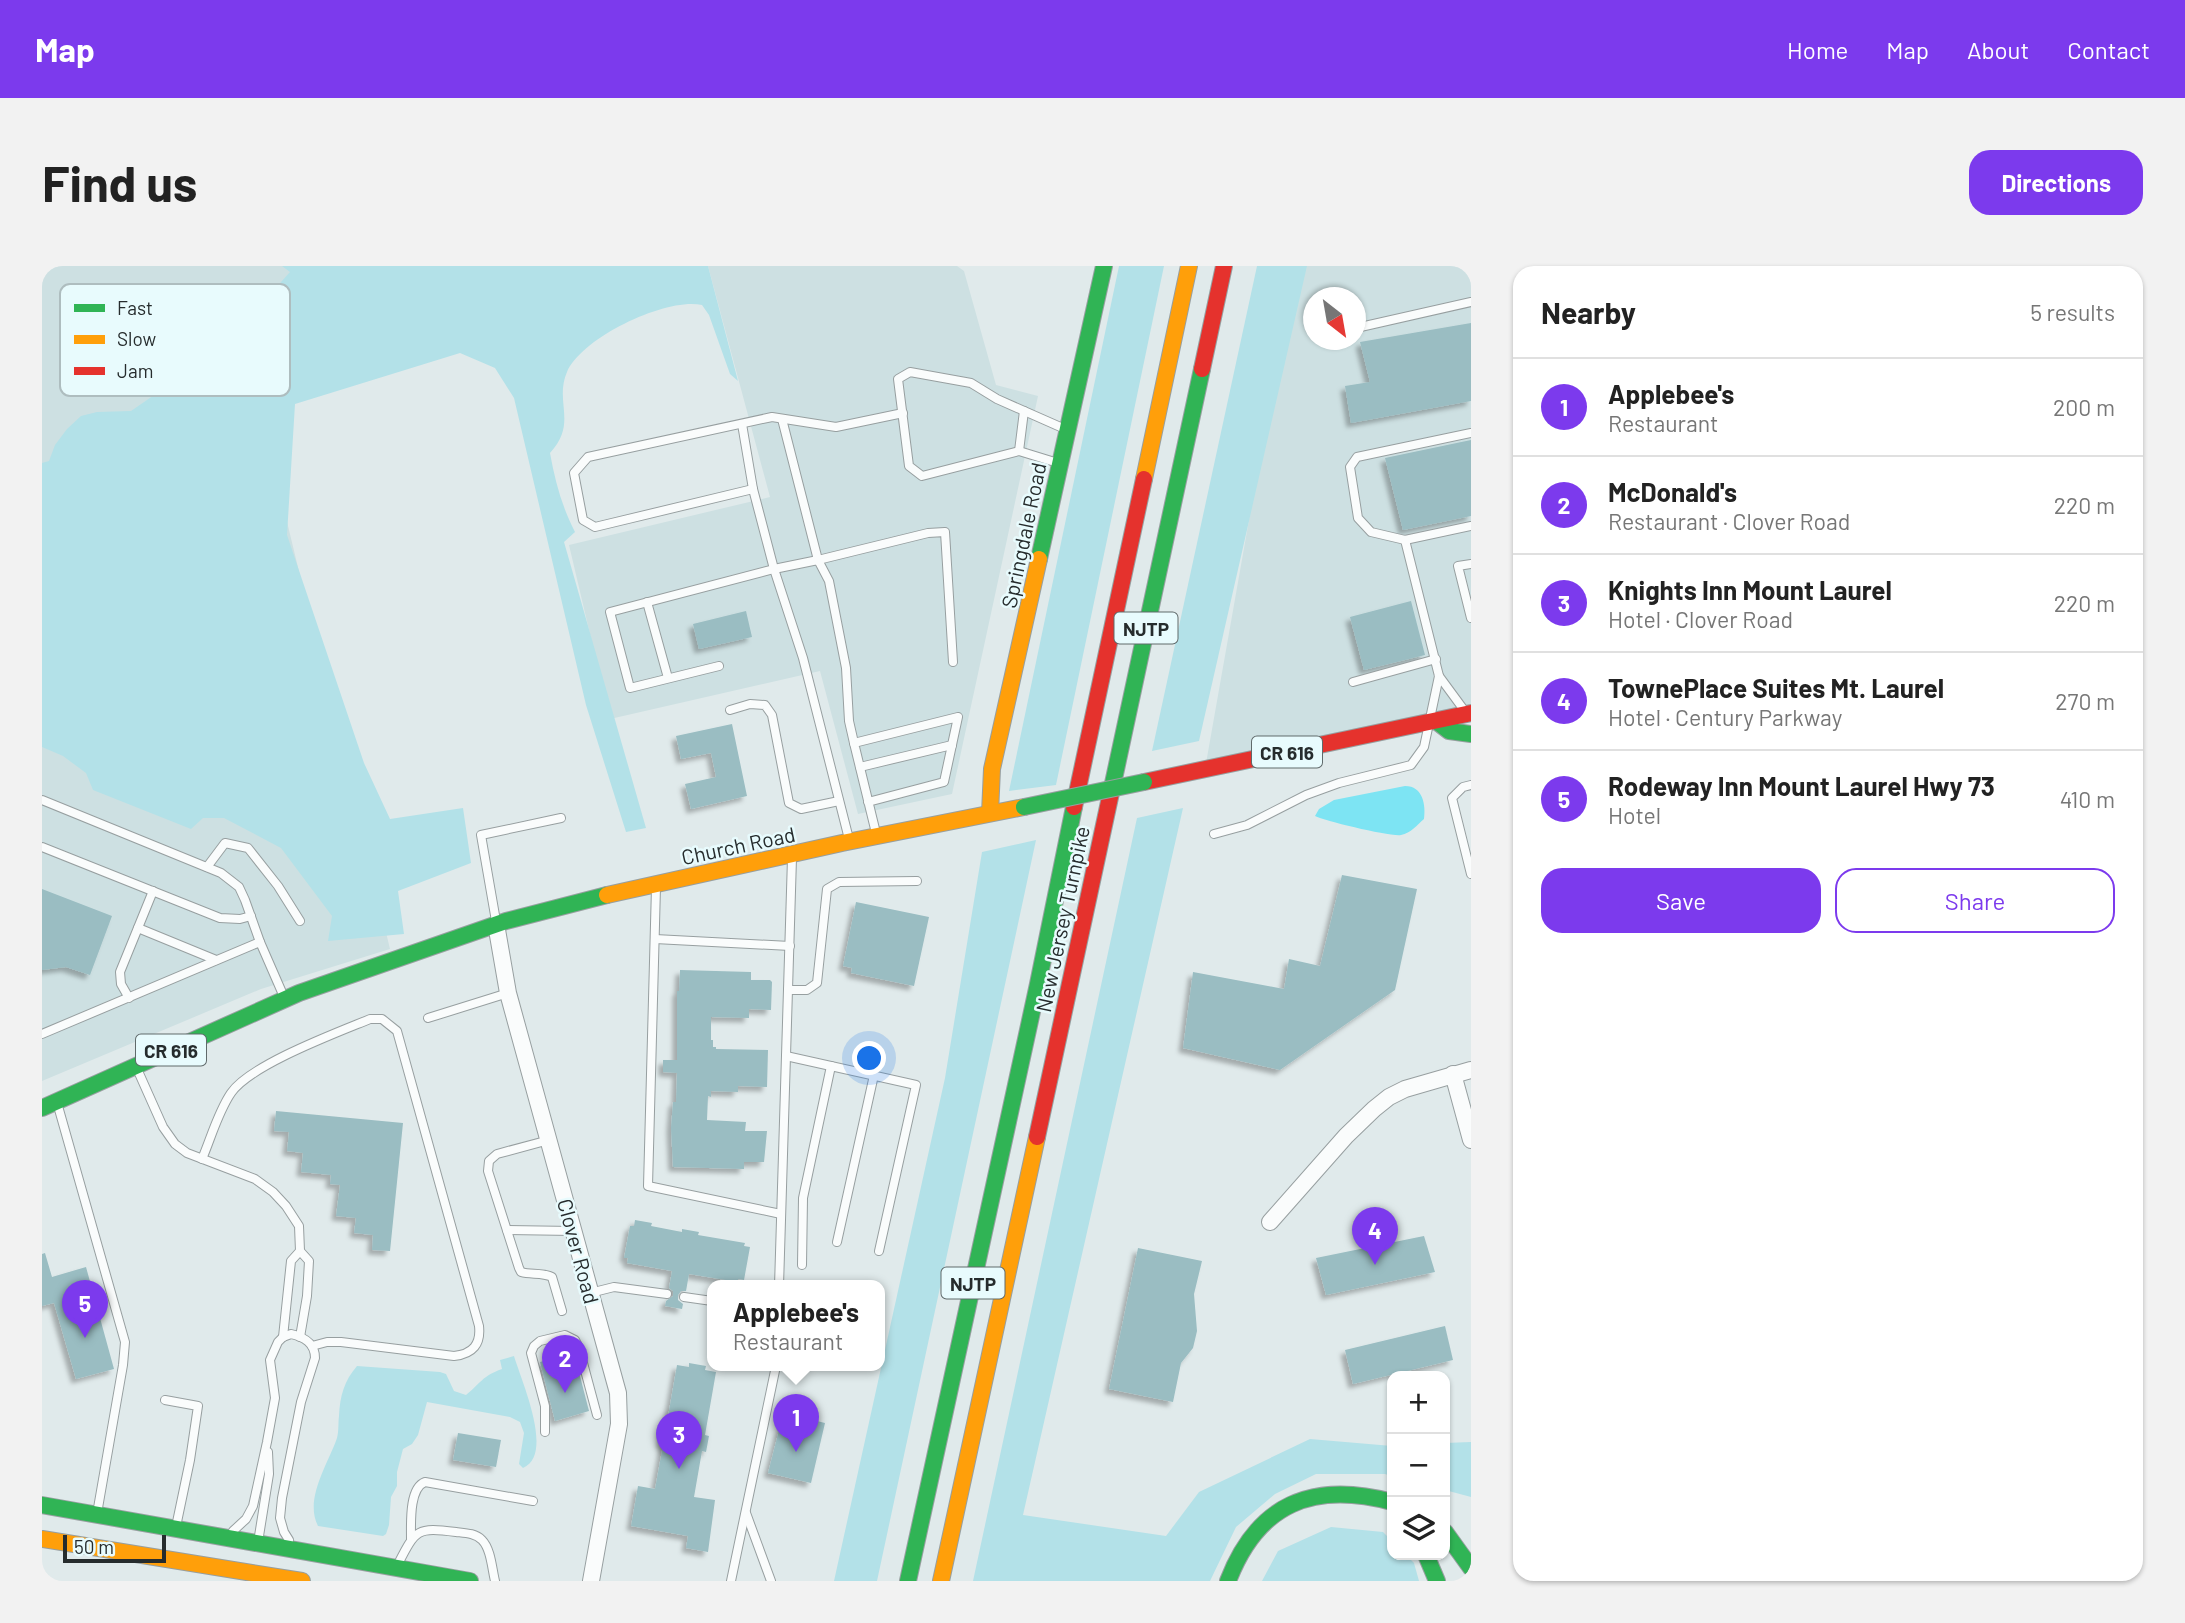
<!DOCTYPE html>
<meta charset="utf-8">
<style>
:root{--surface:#fff;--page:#f2f2f2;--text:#222;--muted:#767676;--line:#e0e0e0;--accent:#7c3aed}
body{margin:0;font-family:Barlow,sans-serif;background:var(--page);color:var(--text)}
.controls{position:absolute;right:21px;bottom:21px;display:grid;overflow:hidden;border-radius:14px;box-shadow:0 2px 5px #0004}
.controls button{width:63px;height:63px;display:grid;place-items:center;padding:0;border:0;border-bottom:2px solid var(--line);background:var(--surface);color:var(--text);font:35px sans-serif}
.compass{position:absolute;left:1261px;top:21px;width:63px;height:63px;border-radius:50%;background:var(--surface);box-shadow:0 2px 5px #0004;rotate:149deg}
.scale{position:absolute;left:21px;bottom:18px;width:103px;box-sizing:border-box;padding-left:7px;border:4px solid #262c2d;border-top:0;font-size:19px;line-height:24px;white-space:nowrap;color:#262c2d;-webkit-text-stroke:5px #e8fbfd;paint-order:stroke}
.you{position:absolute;left:828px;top:793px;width:24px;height:24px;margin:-18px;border:5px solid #fff;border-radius:50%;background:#1a73e8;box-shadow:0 0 0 10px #1a73e833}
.badge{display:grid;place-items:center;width:46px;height:46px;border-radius:50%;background:var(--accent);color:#fff;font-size:23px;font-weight:700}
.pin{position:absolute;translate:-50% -58px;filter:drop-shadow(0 2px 4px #0008)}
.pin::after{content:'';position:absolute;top:37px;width:24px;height:21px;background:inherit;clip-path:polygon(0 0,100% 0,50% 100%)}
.popup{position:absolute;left:665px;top:1014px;width:178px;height:91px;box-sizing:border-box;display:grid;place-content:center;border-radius:14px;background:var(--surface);filter:drop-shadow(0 2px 5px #0005);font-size:23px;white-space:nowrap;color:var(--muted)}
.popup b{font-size:26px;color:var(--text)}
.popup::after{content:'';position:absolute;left:50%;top:100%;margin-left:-14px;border:14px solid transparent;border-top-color:var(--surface)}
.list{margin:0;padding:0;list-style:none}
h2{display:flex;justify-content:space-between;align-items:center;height:91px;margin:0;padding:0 28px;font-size:30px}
h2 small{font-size:23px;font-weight:400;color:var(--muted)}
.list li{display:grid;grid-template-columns:46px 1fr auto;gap:21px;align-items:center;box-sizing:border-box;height:98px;padding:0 28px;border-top:2px solid var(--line)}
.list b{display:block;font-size:26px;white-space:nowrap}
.list p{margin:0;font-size:23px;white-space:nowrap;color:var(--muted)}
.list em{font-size:23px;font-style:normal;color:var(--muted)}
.actions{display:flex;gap:14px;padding:21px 28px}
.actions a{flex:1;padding:16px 0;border:2px solid var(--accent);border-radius:21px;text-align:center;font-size:24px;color:var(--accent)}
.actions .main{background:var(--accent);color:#fff}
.icon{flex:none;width:38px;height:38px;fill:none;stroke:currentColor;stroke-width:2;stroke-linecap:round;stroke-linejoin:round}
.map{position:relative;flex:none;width:1429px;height:1315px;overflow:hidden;border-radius:21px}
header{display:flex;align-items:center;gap:42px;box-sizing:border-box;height:98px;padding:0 35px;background:var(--accent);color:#fff}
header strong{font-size:33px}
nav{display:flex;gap:38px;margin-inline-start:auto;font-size:24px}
.intro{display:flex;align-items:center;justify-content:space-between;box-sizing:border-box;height:168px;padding:0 42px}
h1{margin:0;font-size:49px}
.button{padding:18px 32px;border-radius:21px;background:var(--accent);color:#fff;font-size:24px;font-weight:700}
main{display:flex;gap:42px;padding:0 42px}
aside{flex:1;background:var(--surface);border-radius:21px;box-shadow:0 2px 5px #0004}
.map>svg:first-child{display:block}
.built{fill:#cde0e2;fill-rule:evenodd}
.green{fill:#b3e1e8}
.water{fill:#7de4f3}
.building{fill:#9abdc2;filter:url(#shadow)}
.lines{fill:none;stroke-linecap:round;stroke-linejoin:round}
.lane-casing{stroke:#979fa0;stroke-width:10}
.street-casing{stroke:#979fa0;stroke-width:18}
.fast-casing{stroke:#979fa0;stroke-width:18}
.slow-casing{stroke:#979fa0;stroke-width:18}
.jam-casing{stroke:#979fa0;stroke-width:18}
.lane{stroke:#fafcfc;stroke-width:8}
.street{stroke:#fafcfc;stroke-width:16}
.fast{stroke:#30b455;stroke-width:16}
.slow{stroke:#ff9f0a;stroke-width:16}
.jam{stroke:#e5322d;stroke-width:16}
.fast-bridge-casing{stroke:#979fa0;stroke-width:18;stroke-linecap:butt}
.fast-bridge{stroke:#30b455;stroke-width:16}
.labels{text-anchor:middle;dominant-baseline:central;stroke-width:5;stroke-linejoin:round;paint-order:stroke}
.shield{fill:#e8fbfd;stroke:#606a6b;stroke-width:2}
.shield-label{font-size:19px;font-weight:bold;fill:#262c2d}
.street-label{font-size:21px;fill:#262c2d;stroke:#e8fbfd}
.key{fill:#e8fbfd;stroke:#aebdbf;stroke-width:2}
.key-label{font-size:19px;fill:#262c2d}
</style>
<header>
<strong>Map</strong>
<nav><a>Home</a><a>Map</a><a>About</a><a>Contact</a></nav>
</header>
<div class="intro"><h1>Find us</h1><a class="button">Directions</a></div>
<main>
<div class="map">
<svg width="1429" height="1315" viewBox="0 0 1429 1315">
<defs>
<filter id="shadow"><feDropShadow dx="-4.5" dy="4.5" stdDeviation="2" flood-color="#0004"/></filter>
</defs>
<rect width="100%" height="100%" fill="#e0eaeb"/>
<g class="built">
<path d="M0 0H637L346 66 220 152 348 683 219 723 0 815Z"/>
<path d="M666 0H915L922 5 954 119 996 130 910 528 816 548 778 405 568 453 527 279 728 231Z"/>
<path d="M1258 0H1429V447L1163 503 1231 118ZM1272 32H1314V74H1272Z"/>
</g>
<g class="green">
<path d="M240 0H666L696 115 688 108 667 49 660 39C625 31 540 71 525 106 512 136 536 157 508 187 513 215 520 241 533 266L522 276 604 562 584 566 544 439 472 132 453 102 418 87 253 138 245 269 322 497 348 553 421 542 429 597 356 625 362 668 286 675 290 650 239 582 182 552H161L149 563 51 524 44 507 21 490 0 481V197L7 195 13 179 25 163 39 150 55 146 89 145 179 83 248 6Z"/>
<path d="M1077 0H1122L1014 519 967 525Z"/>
<path d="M1215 0H1265L1157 475 1110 485Z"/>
<path d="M1141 542 981 1249 1124 1270 1157 1226 1268 1173 1350 1180V1210L1343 1208H1274L1233 1228 1194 1261 1168 1315H931L1095 552Z"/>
<path d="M994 574 835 1315H792L903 812 940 586Z"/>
<path d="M472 1090C479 1114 513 1189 481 1202L477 1198 482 1167 478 1156 468 1151 385 1136 376 1169 370 1178 361 1183 355 1206V1220L349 1231 347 1259 344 1268 341 1270 276 1260C262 1233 286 1198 295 1172 297 1165 296 1157 297 1150 298 1130 302 1115 315 1100L398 1106 404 1108 412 1125 424 1129C439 1117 440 1110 460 1103L458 1094Z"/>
<path d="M1429 1176V1231L1403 1224V1177Z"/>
<path d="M1289 1261 1341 1266 1350 1275V1289H1364L1372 1297 1377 1315H1220L1236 1285Z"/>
</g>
<path class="water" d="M1363 520C1381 520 1384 539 1382 553 1375 559 1369 567 1359 569 1349 571 1283 555 1273 550L1277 543 1292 534Z"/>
<g class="building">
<path d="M1429 57V135L1309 157 1303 120 1328 116 1318 76Z"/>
<path d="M1429 174V250L1361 264 1343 192Z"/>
<path d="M1369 335 1383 389 1322 404 1308 351Z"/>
<path d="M704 345 710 371 657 383 651 358Z"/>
<path d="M690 458 705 530 649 543 643 518 674 511 669 487 639 493 634 470Z"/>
<path d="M1300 609 1375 623 1353 724 1238 804 1141 782 1151 706 1242 723 1247 693 1278 700Z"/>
<path d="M0 623 70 650 48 709 24 701 0 704Z"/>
<path d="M814 636 887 651 872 720 809 707 810 702 801 700Z"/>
<path d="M638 704 709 706V714H728L730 716 729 744 707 743V752L669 751V774H671V781H674V783L726 784 725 821 696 820V826L669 825V831L666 830 665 854 704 856 703 865H725L722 896H702V903L631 901 629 862 631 836H634L635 807 621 806V794H635V725H637Z"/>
<path d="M234 845 361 857 348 985 330 984 331 969 312 967 314 952 294 950 298 919 288 918 289 909 259 906 261 887 245 885 247 866 232 865Z"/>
<path d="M593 954 610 957 609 960 640 966V963L657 966 656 969 703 977 702 980 708 981 702 1014 696 1013V1016L647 1008 644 1025H639L636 1029V1034L641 1038 640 1043 623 1040 624 1035 631 1030V1025L627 1022 630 1005 585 997 586 992H582L588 960H592Z"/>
<path d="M1382 970 1393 1006 1284 1029 1274 992Z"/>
<path d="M1096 982 1160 995 1152 1028 1155 1065 1151 1082 1139 1097 1131 1136 1067 1123Z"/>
<path d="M3 987 10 1011 44 1001 72 1103 34 1113 12 1037 0 1040V988Z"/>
<path d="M1403 1060 1411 1094 1311 1118 1303 1084Z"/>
<path d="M532 1087 547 1145 513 1155 498 1096Z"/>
<path d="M647 1097 664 1100 663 1104 674 1106 663 1169 667 1170 664 1186 660 1185 652 1231 673 1234 666 1286 644 1282 646 1270 589 1260 596 1220 613 1223 621 1179 619 1178 621 1162H624L635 1099 647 1101Z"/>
<path d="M744 1144 768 1149 767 1153 783 1157 769 1217 726 1207 737 1164H740Z"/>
<path d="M416 1167 459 1174 454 1201 411 1194Z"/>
</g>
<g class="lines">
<defs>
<g id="lane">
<path d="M1314 62 1429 36"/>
<path d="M740 153 776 294 886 267 903 266 911 396"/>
<path d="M700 158 711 223"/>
<path d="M1429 167 1315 191 1308 201 1316 252 1329 266 1363 274 1429 260"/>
<path d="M977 185 982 145"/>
<path d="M1016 197 977 185 880 210 867 200 856 113 868 106 929 117 955 133 1023 163"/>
<path d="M1429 298 1416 300 1429 352"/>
<path d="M605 336 626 412"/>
<path d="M677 400 588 422 568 346 732 303 761 392 807 573"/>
<path d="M1397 410 1422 444"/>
<path d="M1311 416 1394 393"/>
<path d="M688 444 708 438 723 439 730 449 747 537 759 543 797 535"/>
<path d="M812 477 807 455 804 402 787 315 776 294 732 303 711 223 553 261 541 254 532 207 546 191 730 151 794 161 861 147"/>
<path d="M818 501 910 479"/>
<path d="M1429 519 1421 521 1410 532 1429 608"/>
<path d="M0 534 179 607 197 621 203 634 218 676"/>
<path d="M826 536 902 516 916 451 812 477 834 567"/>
<path d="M1172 568 1205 559 1264 529 1297 517 1369 499 1382 481 1397 410 1363 274"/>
<path d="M0 581 178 652 198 653 209 650"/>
<path d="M165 601 183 577 206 582 236 620 258 655"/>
<path d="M614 621 606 920 739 948"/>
<path d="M454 655 439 569 519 552"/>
<path d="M96 662 174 694"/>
<path d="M613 673 748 680"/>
<path d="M746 724H765L775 717 785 623 797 616 875 615"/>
<path d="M87 732 79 718 78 706 111 625"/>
<path d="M386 752 466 727"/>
<path d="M0 768 218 676 242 731"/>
<path d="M744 790 874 819 837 985"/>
<path d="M96 805 121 861 133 878 145 887 213 913 231 926 244 940 257 960 258 985 267 995 265 1030 258 1071"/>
<path d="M16 840 83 1076 81 1099 56 1242"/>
<path d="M507 874 455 888 447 895 446 905 477 1002 479 1006C489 1009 500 1006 510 1011L520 1045"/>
<path d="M160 893C169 872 176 846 189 827 208 799 294 767 328 753H340L355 765 437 1060C439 1078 431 1088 412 1090L299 1076H285L270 1080"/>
<path d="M465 964 531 965"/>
<path d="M795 976 832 809"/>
<path d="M760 999 761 932 789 800"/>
<path d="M737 1020 750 592"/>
<path d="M548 1027 572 1021 625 1028"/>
<path d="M642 1031 670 1035"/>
<path d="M241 1071 249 995 258 985"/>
<path d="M123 1134 156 1140 148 1194 135 1256"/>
<path d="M503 1166V1140L489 1087 492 1080 498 1075 523 1069 533 1074 537 1082 555 1149"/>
<path d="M704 1247 729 1315"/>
<path d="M191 1265 204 1253 211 1240 225 1176 233 1132 228 1094 236 1076 241 1071 249 1068C262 1071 273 1077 273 1092L259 1136 240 1232 238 1252 242 1266 247 1274"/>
<path d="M217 1270 227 1208 226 1186"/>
<path d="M369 1273C369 1257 367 1222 383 1216L491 1235"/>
<path d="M356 1298C374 1263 375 1261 414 1266 423 1267 433 1267 440 1274 449 1283 450 1303 453 1315"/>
<path d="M689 1315 734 1100"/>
</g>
<g id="street">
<path d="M454 658 466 727 576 1127 577 1158 549 1315"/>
<path d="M1411 808 1429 874"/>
<path d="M1228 956 1304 870 1332 843 1347 831 1363 823 1429 804"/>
</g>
<g id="fast">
<path d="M997 293 1062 0"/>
<path d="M1394 455 1407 465 1429 468"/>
<path d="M1070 522 1160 103"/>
<path d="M0 842 257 727 464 655 565 629"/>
<path d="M0 1239 428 1315"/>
<path d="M1403 1266 1429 1302"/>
<path d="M1384 1289 1395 1315"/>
<path d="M866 1315 996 718 1032 541"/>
<path d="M1186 1315C1216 1237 1271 1215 1350 1236"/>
</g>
<g id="slow">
<path d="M1102 213 1147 0"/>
<path d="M948 547 950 503 997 293"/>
<path d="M565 629 800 577 982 541"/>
<path d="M0 1273 260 1315"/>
<path d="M899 1315 995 871"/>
</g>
<g id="jam">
<path d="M1160 103 1182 0"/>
<path d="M1102 516 1429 447"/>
<path d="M1032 541 1102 213"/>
<path d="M995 871 1070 522"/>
</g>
</defs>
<use href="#lane" class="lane-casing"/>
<use href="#street" class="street-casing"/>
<use href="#fast" class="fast-casing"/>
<use href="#slow" class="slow-casing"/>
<use href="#jam" class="jam-casing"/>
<use href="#lane" class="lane"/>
<use href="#street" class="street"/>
<use href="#fast" class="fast"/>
<use href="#slow" class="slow"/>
<use href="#jam" class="jam"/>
<defs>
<path id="fast-bridge" d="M982 541 1102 516"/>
</defs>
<use href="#fast-bridge" class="fast-bridge-casing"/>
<use href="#fast-bridge" class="fast-bridge"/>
</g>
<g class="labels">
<g class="shield">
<rect x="1072.5" y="346.5" width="63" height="31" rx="5"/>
<rect x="1210" y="470.5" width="70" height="31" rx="5"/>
<rect x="94" y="768.5" width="70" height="31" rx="5"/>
<rect x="899.5" y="1001.5" width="63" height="31" rx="5"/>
</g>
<g class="shield-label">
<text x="1104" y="362">NJTP</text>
<text x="1245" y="486">CR 616</text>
<text x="129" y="784">CR 616</text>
<text x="931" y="1017">NJTP</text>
</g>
<g class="street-label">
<text transform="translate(981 269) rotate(-78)">Springdale Road</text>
<text transform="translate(696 579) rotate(-12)">Church Road</text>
<text transform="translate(1020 653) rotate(-78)">New Jersey Turnpike</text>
<text transform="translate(537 985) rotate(75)">Clover Road</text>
</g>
</g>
<rect x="18" y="18" width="230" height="112" rx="10" class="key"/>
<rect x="32" y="38" width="31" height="8" fill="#30b455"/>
<rect x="32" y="69" width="31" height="9" fill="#ff9f0a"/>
<rect x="32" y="101" width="31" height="8" fill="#e5322d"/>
<g class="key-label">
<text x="75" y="49">Fast</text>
<text x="75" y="80">Slow</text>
<text x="75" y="112">Jam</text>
</g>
</svg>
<div class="controls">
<button>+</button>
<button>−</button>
<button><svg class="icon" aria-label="layers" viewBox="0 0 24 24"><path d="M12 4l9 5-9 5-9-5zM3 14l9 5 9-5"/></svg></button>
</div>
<svg class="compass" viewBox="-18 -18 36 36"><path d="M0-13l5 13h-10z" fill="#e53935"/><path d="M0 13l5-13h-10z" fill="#767676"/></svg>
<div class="scale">50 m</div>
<div class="you"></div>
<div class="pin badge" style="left:754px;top:1186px">1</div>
<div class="popup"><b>Applebee's</b>Restaurant</div>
<div class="pin badge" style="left:523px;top:1127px">2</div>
<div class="pin badge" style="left:637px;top:1203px">3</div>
<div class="pin badge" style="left:1333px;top:999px">4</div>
<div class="pin badge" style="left:43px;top:1072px">5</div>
</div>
<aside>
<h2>Nearby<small>5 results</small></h2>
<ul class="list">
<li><span class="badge">1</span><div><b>Applebee's</b><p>Restaurant</p></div><em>200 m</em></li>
<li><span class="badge">2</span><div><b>McDonald's</b><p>Restaurant · Clover Road</p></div><em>220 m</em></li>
<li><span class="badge">3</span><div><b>Knights Inn Mount Laurel</b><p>Hotel · Clover Road</p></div><em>220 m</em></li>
<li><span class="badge">4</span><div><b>TownePlace Suites Mt. Laurel</b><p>Hotel · Century Parkway</p></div><em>270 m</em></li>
<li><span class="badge">5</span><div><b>Rodeway Inn Mount Laurel Hwy 73</b><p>Hotel</p></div><em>410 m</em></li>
</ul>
<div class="actions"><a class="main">Save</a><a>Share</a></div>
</aside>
</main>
